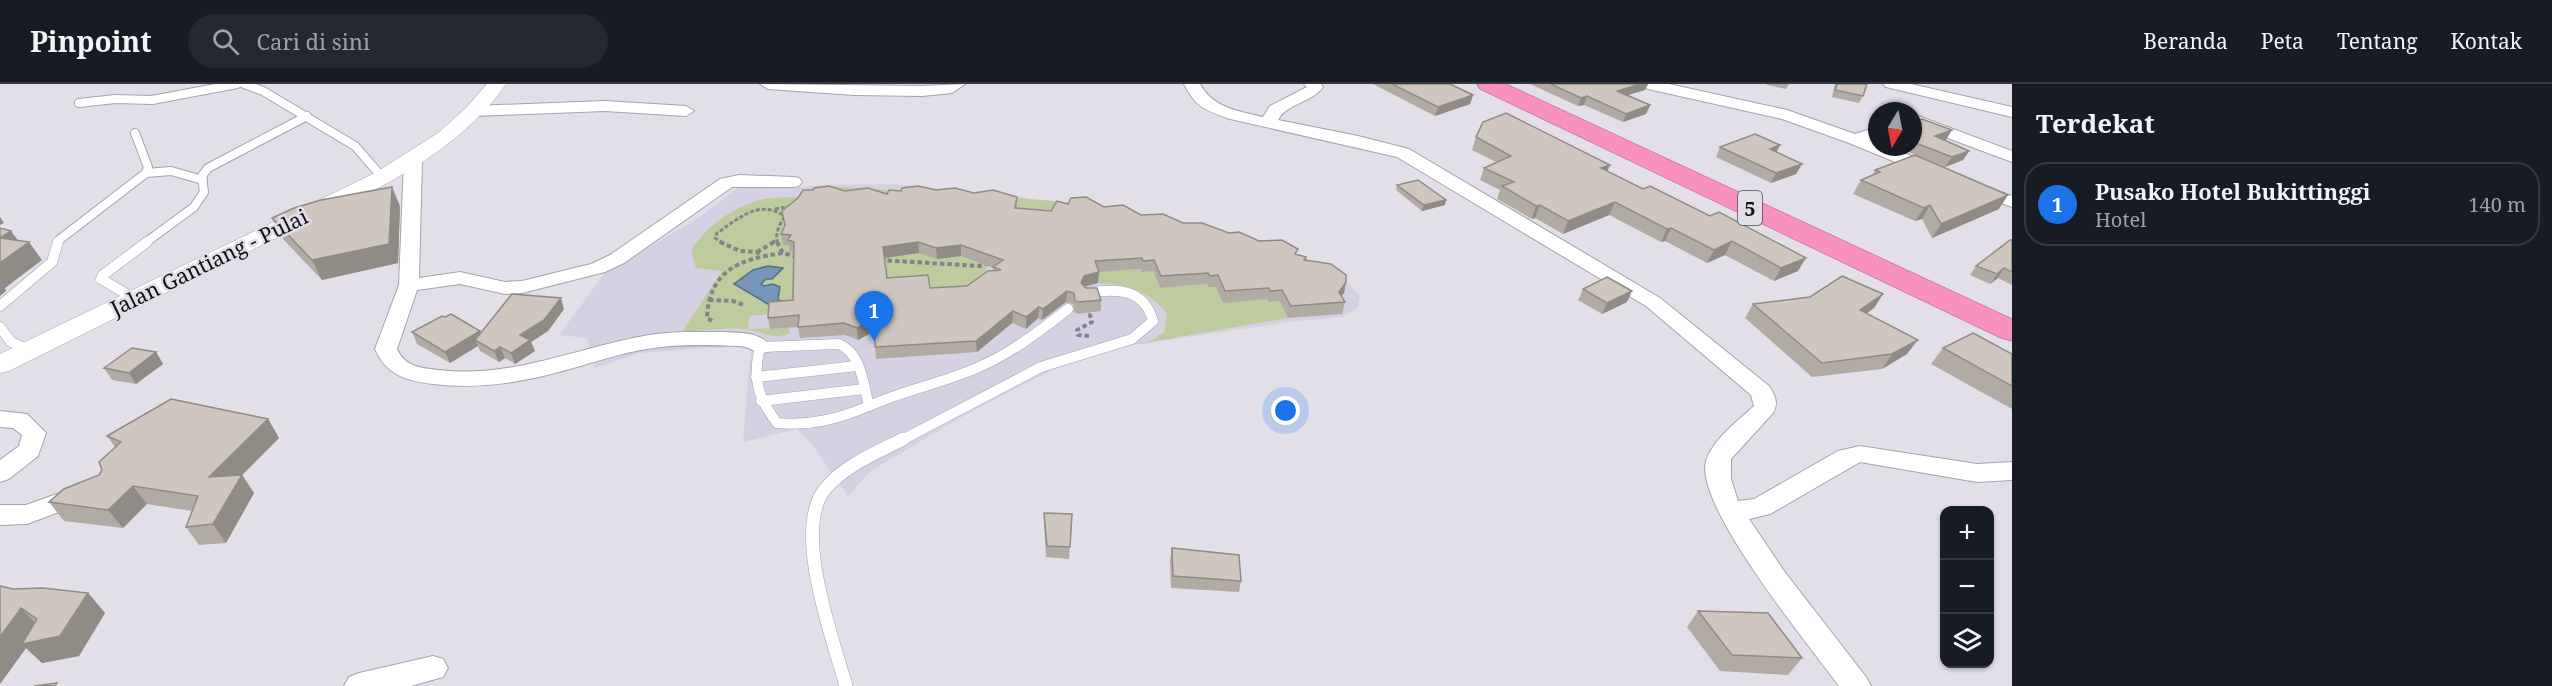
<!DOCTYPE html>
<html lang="id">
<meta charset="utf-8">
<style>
:root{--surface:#171b24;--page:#242831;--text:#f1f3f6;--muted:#9ea1a6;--line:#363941;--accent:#1a73e8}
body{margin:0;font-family:"Noto Serif",serif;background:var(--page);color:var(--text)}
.controls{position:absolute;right:18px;bottom:18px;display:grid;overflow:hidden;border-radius:12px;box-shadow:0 2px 4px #0004}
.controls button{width:54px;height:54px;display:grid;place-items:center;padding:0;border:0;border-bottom:2px solid var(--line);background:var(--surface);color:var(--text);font:30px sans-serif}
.compass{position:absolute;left:1868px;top:18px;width:54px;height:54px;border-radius:50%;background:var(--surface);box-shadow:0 2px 4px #0004;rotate:190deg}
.you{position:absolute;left:1286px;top:327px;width:21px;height:21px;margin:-15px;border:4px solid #fff;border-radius:50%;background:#1a73e8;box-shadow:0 0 0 9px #1a73e833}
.badge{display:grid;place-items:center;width:39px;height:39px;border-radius:50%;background:var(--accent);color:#fff;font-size:20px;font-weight:700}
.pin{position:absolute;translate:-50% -50px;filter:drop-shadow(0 2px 3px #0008)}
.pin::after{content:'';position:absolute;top:32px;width:21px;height:18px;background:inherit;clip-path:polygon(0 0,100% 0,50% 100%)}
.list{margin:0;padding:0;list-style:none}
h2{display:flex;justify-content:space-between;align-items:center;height:78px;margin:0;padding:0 24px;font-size:26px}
h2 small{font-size:20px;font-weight:400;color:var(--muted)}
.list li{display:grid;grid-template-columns:39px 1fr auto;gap:18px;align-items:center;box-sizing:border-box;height:84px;margin:0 12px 12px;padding:0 12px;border:2px solid var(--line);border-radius:24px}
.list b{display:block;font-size:22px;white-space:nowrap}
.list p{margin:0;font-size:20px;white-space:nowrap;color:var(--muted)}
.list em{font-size:20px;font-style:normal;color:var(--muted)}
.icon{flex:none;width:33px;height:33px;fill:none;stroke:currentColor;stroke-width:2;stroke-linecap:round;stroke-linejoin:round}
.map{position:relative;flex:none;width:2012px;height:602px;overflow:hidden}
header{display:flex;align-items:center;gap:36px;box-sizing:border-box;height:84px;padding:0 30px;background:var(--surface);border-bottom:2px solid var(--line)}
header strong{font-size:28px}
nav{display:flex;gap:33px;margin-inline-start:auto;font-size:21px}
.search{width:420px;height:54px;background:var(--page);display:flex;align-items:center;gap:15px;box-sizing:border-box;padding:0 21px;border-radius:33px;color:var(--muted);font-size:22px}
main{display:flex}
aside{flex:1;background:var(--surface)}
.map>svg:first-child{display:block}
.built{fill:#d5d1e2}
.green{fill:#becb9f}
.water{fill:#7795b9;stroke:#586d87;stroke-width:1.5}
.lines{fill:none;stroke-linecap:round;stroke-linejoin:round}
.service-far2-casing{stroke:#a5a2ac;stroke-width:10}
.service-far1-casing{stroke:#a5a2ac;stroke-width:11}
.service-casing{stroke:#a5a2ac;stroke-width:14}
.minor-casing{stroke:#a5a2ac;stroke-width:2}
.tertiary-casing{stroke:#a5a2ac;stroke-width:1}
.trunk-casing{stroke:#a65279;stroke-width:1}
.path-far1{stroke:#85838a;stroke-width:3;stroke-dasharray:4 2;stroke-linecap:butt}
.path{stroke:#85838a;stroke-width:4;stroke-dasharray:4.5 3;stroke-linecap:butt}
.service-far2{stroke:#fff;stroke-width:8}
.service-far1{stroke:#fff;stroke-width:10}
.service{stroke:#fff;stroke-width:13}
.minor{fill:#fff;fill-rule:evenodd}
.tertiary{fill:#fff;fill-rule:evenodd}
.trunk{fill:#f890c0;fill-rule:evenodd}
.wall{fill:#b2aba4;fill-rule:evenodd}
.shaded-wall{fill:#918b86}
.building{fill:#cfc7bf;stroke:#918b86;stroke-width:1.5;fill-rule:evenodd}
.labels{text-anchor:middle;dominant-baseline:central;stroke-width:5;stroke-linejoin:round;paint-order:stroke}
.shield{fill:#e2dfe9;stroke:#504e53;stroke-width:1.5}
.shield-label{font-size:20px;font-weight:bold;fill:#111013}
.street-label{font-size:21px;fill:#111013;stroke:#e2dfe9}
</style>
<header>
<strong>Pinpoint</strong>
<div class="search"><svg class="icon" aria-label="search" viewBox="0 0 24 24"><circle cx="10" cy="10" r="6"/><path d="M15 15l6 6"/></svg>Cari di sini</div>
<nav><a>Beranda</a><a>Peta</a><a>Tentang</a><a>Kontak</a></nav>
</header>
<main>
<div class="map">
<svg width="2012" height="602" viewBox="0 0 2012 602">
<rect width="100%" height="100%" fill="#e2dfe9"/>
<path class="built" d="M743 100 792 104 823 101 892 100 1047 116 1286 164 1344 194 1360 212 1358 223 1343 233 1291 238 1134 261 1067 278 958 335 871 387 848 412 810 358 797 345 743 358 751 261 640 269 595 284 587 254 559 251 604 190 700 133Z"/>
<g class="green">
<path d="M843 103C924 109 1006 111 1087 121L915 164 956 166 1001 174 986 184 987 193 968 213 749 232 748 245 789 244 790 249C776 257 763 248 749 246 731 242 701 247 682 248L722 187 696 184 691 166C706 143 733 123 760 116 774 112 788 115 802 112 816 108 828 104 843 103Z"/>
<path d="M1141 185 1142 188 1153 187 1160 204 1207 200 1208 203H1216L1267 215 1268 218 1280 217 1288 234 1134 261 1151 257 1164 248 1167 229C1146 206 1129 201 1098 199L1095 188Z"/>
</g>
<path class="water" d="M768 182 783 184 772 195H766L761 200 764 202 773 200 780 203 778 215 787 221 778 226 734 200 753 186Z"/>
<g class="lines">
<defs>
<g id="service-far2">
<path d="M244 0 263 7 355 62 382 93"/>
<path d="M79 19 115 15 152 16 237 0"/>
<path d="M146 89 171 87 203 96"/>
<path d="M58 159 59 156 146 89 148 83 135 49"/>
<path d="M145 159 194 123 204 108 202 92 208 84 307 32"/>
</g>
<g id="service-far1">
<path d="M135 215 101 195 103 191 147 158"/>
<path d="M0 222 52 178 58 158"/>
<path d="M0 243 11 258 29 266"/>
<path d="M839 260C862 270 863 300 869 322 838 335 811 342 777 339 758 314 752 294 760 263Z"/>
<path d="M756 293 857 282"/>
<path d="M761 317 864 305"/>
<path d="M869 322C905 306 943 299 979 283 1011 269 1040 247 1068 225"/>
<path d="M900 357 1041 283 1132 255 1153 237C1144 204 1116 204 1087 209"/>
</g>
<path id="service" d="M846 602C833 555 792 446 825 405 845 381 876 369 903 355"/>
<g id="minor">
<path d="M760 0 922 2 965 0 952 9 922 12 854 11 768 5Z"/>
<path d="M1184 0H1200C1213 24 1238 27 1263 33L1270 22 1307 3 1304 0H1321L1323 3C1312 19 1287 19 1278 36L1358 52 1409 65 1660 214 1769 302C1775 311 1779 319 1773 329L1731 375V395L1738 417 1754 415 1838 367 1860 362 1977 380 2012 378V396L1977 398 1860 378 1770 430 1749 435 1784 487 1866 593 1871 602H1839C1810 562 1694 422 1706 377 1713 355 1738 337 1754 322L1751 311 1646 222 1397 73 1230 35C1205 26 1196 24 1184 0Z"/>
<path d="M1640 0H1669L1787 26 1855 50 1877 43V53L1871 55 1877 58V63H1889L1939 83 1942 87 1939 91H1927L1849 59 1782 35 1648 5Z"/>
<path d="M1883 0H1911L2012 23V33L1886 3Z"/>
<path d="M605 17 686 22 694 27 686 32 605 27 473 32 465 27 473 22Z"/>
<path d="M1913 30 2012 67V78L1913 41Z"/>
<path d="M413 71 419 72 422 76 419 194 460 188 505 198 522 197 591 180 610 171 720 95 739 91 793 93 799 94 802 98 799 102 793 103H732L624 179 605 188 522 209 505 210 460 200 417 206 397 265C405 283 421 284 439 286 512 295 578 263 649 251 673 247 697 248 721 248 739 249 760 247 771 263L768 268C755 271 751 262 738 262 713 261 686 260 661 263 632 266 604 275 577 283 529 297 483 306 433 300 407 297 386 291 375 265L399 201 404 76 407 72Z"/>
<path d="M1977 99 2012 112V123L1971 108 1968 104 1971 100Z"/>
<path d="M0 327 27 330 46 349 38 372 9 395 0 398V376L19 362 22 351 13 344 0 343Z"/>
<path d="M79 402 88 405 92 411 88 417 27 440 0 441V421H26Z"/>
<path d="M433 572 443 575 448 584 443 593 411 602H344L349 593 359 589Z"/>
</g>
<path id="tertiary" d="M487 0H506C449 82 340 122 254 165 172 206 91 246 9 287L0 289V270L375 89 438 49 466 24Z"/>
<path id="trunk" d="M1477 0H1506L2012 235V257L2001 254 1480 5Z"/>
</defs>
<use href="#service-far2" class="service-far2-casing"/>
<use href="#service-far1" class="service-far1-casing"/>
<use href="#service" class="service-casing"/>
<use href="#minor" class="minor-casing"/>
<use href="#tertiary" class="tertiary-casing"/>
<use href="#trunk" class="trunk-casing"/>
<g class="path-far1">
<path d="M775 125 791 122"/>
<path d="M723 159 715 154 717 149C740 134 758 115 785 132"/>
<path d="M772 159 776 156"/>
<path d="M778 159C774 150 780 139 786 131"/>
</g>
<g class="path">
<path d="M720 158 740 167 757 168 760 172"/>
<path d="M777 158 783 169 798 173"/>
<path d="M757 168 774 158"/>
<path d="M880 176 979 182 989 179"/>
<path d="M709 216 733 217 744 221"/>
<path d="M712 237 707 234C709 186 740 175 783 169"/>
<path d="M1089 252 1078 251 1077 246 1092 238 1090 231 1092 228"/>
</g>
<use href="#service-far2" class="service-far2"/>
<use href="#service-far1" class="service-far1"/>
<use href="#service" class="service"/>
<use href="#minor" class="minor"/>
<use href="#tertiary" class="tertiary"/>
<use href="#trunk" class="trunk"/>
</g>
<g class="wall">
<path d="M1373 0H1450L1473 11 1470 20 1435 32Z"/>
<path d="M1530 0H1648L1645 6 1628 11 1650 21 1646 30 1623 38 1584 21 1578 22Z"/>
<path d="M1767 0H1789L1786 5 1767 1Z"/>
<path d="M1835 0H1867L1863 12 1859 19 1832 13Z"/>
<path d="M1913 38 1946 56H1945L1969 67 1963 76 1945 83 1896 63H1913Z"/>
<path d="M1476 53 1607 87 1798 187 1774 197 1725 171 1707 179 1665 157 1661 158 1609 131 1563 150 1535 134 1532 135 1497 115 1500 106 1480 96 1484 84 1496 78 1472 66Z"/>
<path d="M1720 63 1776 68 1802 80 1796 90 1771 99 1716 73Z"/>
<path d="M1875 86 1999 125 1932 154 1922 135 1915 137 1853 110 1861 96 1872 92Z"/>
<path d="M1397 101 1445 121 1422 127 1396 106Z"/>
<path d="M936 106 1017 113V124L1051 127 1068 120 1104 123 1141 131 1229 149 1259 157 1296 170 1346 198 1344 209 1341 212 1345 218 1342 230 1288 234 1280 217 1268 218 1267 215 1223 219 1216 203H1208L1207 200 1160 204 1153 187 1142 188 1141 185 1099 188 1098 199 1084 203 1101 216V227L1078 230 1074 228 1073 220 1066 218 1042 236 1038 234 1026 245 1012 239 977 268 876 275 874 247 858 256 845 251 800 254 798 243 770 245 768 234 793 216 794 169 789 167V161H783L781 150 785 142 782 127 845 107 887 110 901 107ZM919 169 937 175 961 172 993 184V186L967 202 930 204 887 194 885 174Z"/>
<path d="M400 122 398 179 322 196 282 154 272 134Z"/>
<path d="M2012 156V201L1998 194 1990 200 1970 191 1976 182Z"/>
<path d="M1583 205 1627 218 1602 230 1578 216Z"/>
<path d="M1883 210 1874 224 1867 229 1907 270 1882 285 1812 293 1745 234 1753 220Z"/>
<path d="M564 225 548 247 531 258 535 267 515 280 505 274 499 278 480 267 478 262 450 279 417 260 412 248 480 247 481 249Z"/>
<path d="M1943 264 2012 270V325L1931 280Z"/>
<path d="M156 268 163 280 136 300 112 296 104 284Z"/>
<path d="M268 335 279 354 242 391 254 409 226 459 199 461 186 443 192 427 147 420 123 444 64 437 49 418 99 391 115 363 107 352Z"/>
<path d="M1044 429 1072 430 1069 475 1046 473 1044 441Z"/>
<path d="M1172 464 1241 497 1239 508 1171 504 1170 476Z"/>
<path d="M0 502 13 505 88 509 105 529 79 572 42 579 26 564 0 600Z"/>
<path d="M1698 527 1802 574 1788 591 1720 587 1687 543Z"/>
</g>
<g class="shaded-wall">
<path d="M1640 0H1648L1645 6 1614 15 1617 7Z"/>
<path d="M1473 11 1470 20 1435 32 1438 23Z"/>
<path d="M1587 12 1584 21 1578 22 1581 14Z"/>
<path d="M1650 21 1646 30 1623 38 1626 30Z"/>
<path d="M1952 46 1946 56 1929 62 1935 52Z"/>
<path d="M1780 61 1775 71 1770 65Z"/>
<path d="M1969 67 1963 76 1945 83 1952 73Z"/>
<path d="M1802 80 1796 90 1771 99 1776 89Z"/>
<path d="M1610 81 1605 93 1601 84Z"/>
<path d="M392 103 400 122 398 179 322 196 312 176Z"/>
<path d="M2008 111 1999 125 1932 154 1941 140Z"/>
<path d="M1446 116 1445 121 1422 127 1424 121Z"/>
<path d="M1615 118 1609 131 1563 150 1568 137Z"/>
<path d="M1540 121 1535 134 1532 135 1536 122Z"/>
<path d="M1930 121 1922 135 1915 137 1924 124Z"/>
<path d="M0 133 4 139 0 141Z"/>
<path d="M1671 144 1665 157 1661 158 1667 145Z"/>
<path d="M11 147 23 163 29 158 42 176 5 204 6 207 0 212V154Z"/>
<path d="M1732 157 1725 171 1707 179 1714 166Z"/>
<path d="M918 158 919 169 884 174 883 163Z"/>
<path d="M961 161V172L937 175 936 164Z"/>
<path d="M1806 174 1798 187 1774 197 1781 184Z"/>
<path d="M2004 184 1998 194 1990 200 1997 190Z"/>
<path d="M1099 188 1098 199 1083 203 1081 199 1084 192Z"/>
<path d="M1346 198 1344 209 1336 219 1339 208Z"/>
<path d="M1067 207 1066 218 1042 236 1043 225Z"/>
<path d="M1632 207 1627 218 1602 230 1607 219Z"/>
<path d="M1883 210 1874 224 1851 241 1860 226Z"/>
<path d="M561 214 564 225 548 247 531 258 535 267 515 280 511 269 520 251Z"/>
<path d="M1039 223 1038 234 1026 245V233Z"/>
<path d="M1013 227 1012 239 977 268 976 257Z"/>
<path d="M874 235 875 247 858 256 857 244Z"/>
<path d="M480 247 484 258 475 256 478 262 450 279 445 268Z"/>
<path d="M1918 256 1907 270 1882 285 1892 270Z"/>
<path d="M500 263 505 274 499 278 494 267Z"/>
<path d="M156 268 163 280 136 300 129 289Z"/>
<path d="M268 335 279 354 242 391 254 409 226 459 213 440 209 393Z"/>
<path d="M133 402 147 420 123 444 108 426Z"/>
<path d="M88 509 105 529 79 572 42 579 26 564 0 600V553L21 524 40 544Z"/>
</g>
<g class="building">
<path d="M1392 0H1450L1473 11 1438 23Z"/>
<path d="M1551 0H1640L1617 7 1650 21 1626 30 1587 12 1581 14Z"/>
<path d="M1837 0H1867L1863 12 1835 6Z"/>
<path d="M1506 29 1610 81 1601 84 1643 105 1650 102 1710 132 1719 128 1806 174 1781 184 1732 157 1714 166 1671 144 1667 145 1615 118 1568 137 1540 121 1536 122 1502 102 1514 98 1484 84 1511 72 1476 53 1483 38Z"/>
<path d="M1922 35 1952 46 1935 52 1969 67 1952 73 1913 58V38Z"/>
<path d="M1755 50 1780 61 1770 65 1802 80 1776 89 1720 63Z"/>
<path d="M1915 71 2008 111 1941 140 1930 121 1924 124 1861 96 1880 88 1875 86Z"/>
<path d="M1418 96 1446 116 1424 121 1397 101Z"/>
<path d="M829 102 845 107 868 104 887 110 889 106 901 107 902 104 918 102 936 106 955 104 974 109 993 106 1017 113 1015 124 1051 127 1057 117 1068 120 1071 114 1086 113 1104 123 1123 121 1141 131 1163 130 1183 139H1202L1229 149 1239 148 1259 157 1282 156 1298 165 1295 170 1306 173 1304 176 1331 180 1346 191V198L1339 208 1345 218 1291 222 1282 206 1270 207 1269 204 1225 207 1218 191 1210 192 1208 189 1161 192 1154 176 1143 177 1142 174 1095 177 1099 188 1084 192 1081 199 1086 204H1097L1101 216 1079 218 1075 217 1074 209 1067 207 1043 225 1039 223 1026 233 1013 227 976 257 875 263 874 235 857 244 844 239 798 243 799 231 768 234 769 218 793 216 794 158 788 156 791 151 781 150 785 141 782 127 798 114 803 106H813L814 104ZM918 158 936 164 961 161 1003 176 993 183 1001 186 988 187 967 202 930 204 928 191 887 194 883 163Z"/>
<path d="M392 103 389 160 312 176 272 134 294 124 321 116Z"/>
<path d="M0 144 11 147 0 154Z"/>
<path d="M0 154 29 158 0 179Z"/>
<path d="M2010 156H2012V188L2004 184 1997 190 1976 182Z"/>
<path d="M1842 192 1883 210 1860 226 1918 256 1892 270 1822 279 1753 220 1810 213Z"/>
<path d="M1607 193 1632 207 1607 219 1583 205Z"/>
<path d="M512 210 561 214 544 236 520 251 530 256 511 269 500 263 494 267 475 256Z"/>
<path d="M451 230 480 247 445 268 412 248 442 232 445 233Z"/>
<path d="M1973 249 2012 270V302L1943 264Z"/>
<path d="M132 264 156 268 129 289 104 284Z"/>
<path d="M171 315 268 335 209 393 242 391 213 440 186 443 198 412 133 402 108 426 49 418 64 405 99 391 102 386 99 378 121 358 107 352Z"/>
<path d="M1044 429 1072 430 1070 463 1047 462Z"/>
<path d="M1172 464 1239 471 1241 497 1173 492Z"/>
<path d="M0 502 13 505 43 504 88 509 60 552 22 560 37 535 21 524 0 553Z"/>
<path d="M1698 527 1768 529 1802 574 1732 571Z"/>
<path d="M57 599 55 602H34Z"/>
</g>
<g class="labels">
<rect class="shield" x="1738" y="107" width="24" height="34" rx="4.5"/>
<g class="shield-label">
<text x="1750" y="124">5</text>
</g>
<g class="street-label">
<text transform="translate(209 178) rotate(-26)">Jalan Gantiang - Pulai</text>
</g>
</g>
</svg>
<div class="controls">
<button>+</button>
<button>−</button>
<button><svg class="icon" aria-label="layers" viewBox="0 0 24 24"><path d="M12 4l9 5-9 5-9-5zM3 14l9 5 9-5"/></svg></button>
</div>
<svg class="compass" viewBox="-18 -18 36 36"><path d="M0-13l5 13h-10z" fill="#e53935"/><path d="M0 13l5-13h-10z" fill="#9ea1a6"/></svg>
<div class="you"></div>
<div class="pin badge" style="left:874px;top:257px">1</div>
</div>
<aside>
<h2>Terdekat<small></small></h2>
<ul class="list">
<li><span class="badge">1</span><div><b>Pusako Hotel Bukittinggi</b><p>Hotel</p></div><em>140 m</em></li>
</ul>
</aside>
</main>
